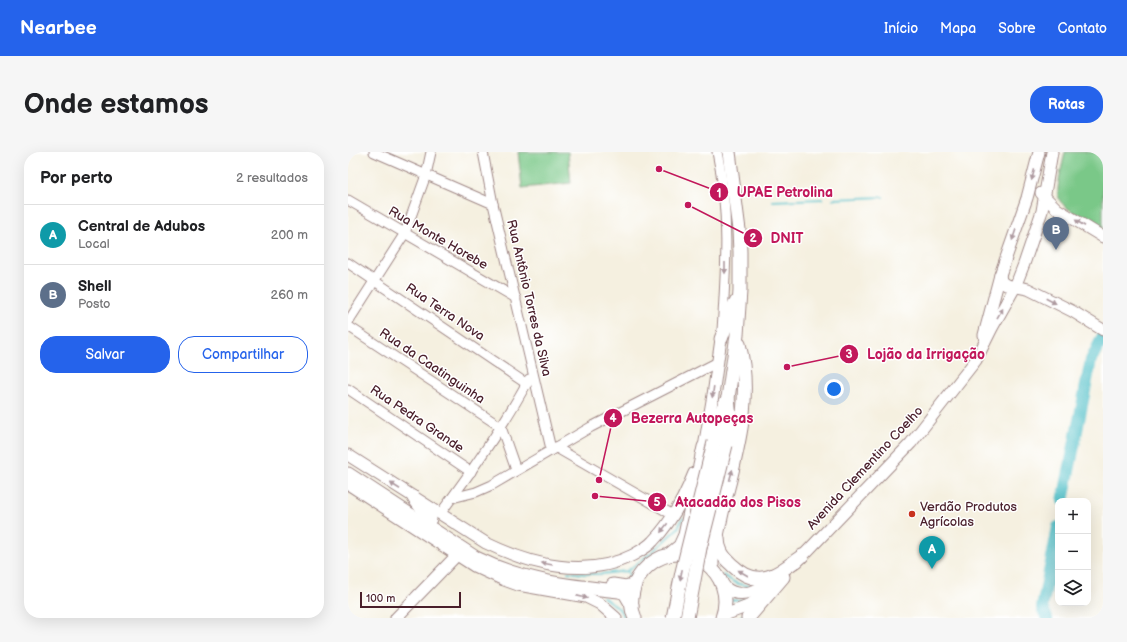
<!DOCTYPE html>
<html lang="pt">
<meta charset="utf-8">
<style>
:root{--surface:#fff;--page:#f6f6f6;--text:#202124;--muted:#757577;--line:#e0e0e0;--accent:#2563eb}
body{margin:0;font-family:"Balsamiq Sans",sans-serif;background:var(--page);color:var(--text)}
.controls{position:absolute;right:12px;bottom:12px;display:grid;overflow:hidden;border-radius:8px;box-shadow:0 4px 16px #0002}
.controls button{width:36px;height:36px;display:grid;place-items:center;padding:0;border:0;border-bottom:1px solid var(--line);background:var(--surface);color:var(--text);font:20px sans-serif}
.scale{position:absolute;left:12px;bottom:10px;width:101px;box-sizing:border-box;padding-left:4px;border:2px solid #4a1f2b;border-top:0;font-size:11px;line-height:14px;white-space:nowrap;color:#4a1f2b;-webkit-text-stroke:3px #fff;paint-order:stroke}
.you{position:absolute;left:486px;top:237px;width:14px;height:14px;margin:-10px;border:3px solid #fff;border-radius:50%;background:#1a73e8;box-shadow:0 0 0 6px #1a73e833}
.badge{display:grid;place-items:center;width:26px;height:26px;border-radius:50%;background:var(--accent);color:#fff;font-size:13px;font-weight:700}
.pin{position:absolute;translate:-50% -33px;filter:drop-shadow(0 1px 2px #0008)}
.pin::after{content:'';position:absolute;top:21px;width:14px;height:12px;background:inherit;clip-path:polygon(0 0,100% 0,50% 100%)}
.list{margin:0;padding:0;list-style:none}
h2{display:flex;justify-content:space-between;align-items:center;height:52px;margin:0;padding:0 16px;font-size:17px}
h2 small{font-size:13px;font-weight:400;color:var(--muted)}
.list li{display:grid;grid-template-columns:26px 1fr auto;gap:12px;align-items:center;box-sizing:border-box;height:60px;padding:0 16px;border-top:1px solid var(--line)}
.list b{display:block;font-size:15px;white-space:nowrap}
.list p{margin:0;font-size:13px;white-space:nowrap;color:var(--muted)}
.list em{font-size:13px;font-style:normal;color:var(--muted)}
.actions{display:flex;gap:8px;padding:12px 16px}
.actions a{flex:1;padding:9px 0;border:1px solid var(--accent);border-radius:16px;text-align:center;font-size:14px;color:var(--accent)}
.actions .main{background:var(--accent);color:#fff}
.icon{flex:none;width:22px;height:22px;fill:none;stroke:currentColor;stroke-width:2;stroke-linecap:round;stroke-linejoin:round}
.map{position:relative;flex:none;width:755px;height:466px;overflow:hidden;border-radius:16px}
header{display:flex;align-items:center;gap:24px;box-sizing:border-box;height:56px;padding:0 20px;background:var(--accent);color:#fff}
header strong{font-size:19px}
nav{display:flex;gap:22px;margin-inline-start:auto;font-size:14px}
.intro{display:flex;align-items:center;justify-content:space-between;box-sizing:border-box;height:96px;padding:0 24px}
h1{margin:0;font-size:28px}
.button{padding:10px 18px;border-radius:16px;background:var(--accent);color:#fff;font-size:14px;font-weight:700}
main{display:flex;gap:24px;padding:0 24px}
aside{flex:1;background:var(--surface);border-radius:16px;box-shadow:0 4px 16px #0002}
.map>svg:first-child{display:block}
.green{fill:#7ac888;stroke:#62745a}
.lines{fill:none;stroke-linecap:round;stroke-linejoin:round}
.stream{stroke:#51bfc7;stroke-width:2}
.river{stroke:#51bfc7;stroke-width:12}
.minor-casing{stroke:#a08886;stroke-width:11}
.major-casing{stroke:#a08886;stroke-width:13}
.highway-casing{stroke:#a08886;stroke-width:15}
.minor{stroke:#fff;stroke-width:9}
.major{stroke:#fff;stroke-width:11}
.highway{stroke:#fff;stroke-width:13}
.highway-bridge-casing{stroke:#a08886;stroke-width:15;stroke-linecap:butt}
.highway-bridge{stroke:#fff;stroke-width:13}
.oneway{fill:#ae9aa0}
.poi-dot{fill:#c8321e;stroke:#fff;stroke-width:1.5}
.labels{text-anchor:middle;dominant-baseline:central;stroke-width:3;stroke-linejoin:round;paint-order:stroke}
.street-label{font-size:13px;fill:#4a1f2b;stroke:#fff}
.poi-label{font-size:13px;fill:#4a1f2b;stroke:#fff;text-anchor:start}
.leader{fill:none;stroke:#c2185b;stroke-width:1.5}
.callout-dot{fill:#c2185b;stroke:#fff;stroke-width:1.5}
.mark-label{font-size:12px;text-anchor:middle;font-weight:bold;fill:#fff}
.callout-label{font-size:14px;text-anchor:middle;font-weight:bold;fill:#c2185b;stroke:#fff;stroke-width:3;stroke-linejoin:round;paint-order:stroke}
</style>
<header>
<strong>Nearbee</strong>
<nav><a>Início</a><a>Mapa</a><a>Sobre</a><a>Contato</a></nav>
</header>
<div class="intro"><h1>Onde estamos</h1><a class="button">Rotas</a></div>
<main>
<aside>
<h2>Por perto<small>2 resultados</small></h2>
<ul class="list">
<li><span class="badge" style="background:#0f9aa8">A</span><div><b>Central de Adubos</b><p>Local</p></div><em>200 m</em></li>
<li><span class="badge" style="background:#5c6f8a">B</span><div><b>Shell</b><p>Posto</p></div><em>260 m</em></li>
</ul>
<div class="actions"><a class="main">Salvar</a><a>Compartilhar</a></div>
</aside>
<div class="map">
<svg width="755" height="466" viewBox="0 0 755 466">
<rect width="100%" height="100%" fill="#fff"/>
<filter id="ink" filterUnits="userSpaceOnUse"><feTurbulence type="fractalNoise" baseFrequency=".025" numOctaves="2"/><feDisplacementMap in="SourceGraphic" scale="8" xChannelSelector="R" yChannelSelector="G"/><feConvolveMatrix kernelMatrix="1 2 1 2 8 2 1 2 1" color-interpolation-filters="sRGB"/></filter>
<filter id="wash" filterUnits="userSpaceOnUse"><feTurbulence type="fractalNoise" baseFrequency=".012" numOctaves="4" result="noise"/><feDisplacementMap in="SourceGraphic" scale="16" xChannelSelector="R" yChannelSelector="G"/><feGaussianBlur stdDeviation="0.9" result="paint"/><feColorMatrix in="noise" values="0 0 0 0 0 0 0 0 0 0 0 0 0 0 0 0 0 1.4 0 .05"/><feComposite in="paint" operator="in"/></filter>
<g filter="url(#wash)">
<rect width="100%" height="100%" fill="#f5f0e0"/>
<g class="green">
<path d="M170 0H220L223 31 174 36Z"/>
<path d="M717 0H755V77C745 71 715 57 711 47 707 37 715 11 717 0Z"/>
</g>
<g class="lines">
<g class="stream">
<path d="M485 47 535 45"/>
<path d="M425 49 474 47"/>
<path d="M279 419 284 428"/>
<path d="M220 420 237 422H253L279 419 303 401 330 376 335 366"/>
<path d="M375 423C386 431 394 435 408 433"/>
<path d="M255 445 270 456 277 466"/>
<path d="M382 448H393L404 445"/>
<path d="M391 466 395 463"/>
</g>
<g class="river">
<path d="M715 349 743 208 755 184"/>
<path d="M699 466 694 456 710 375"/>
</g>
</g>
</g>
<g filter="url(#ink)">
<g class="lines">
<defs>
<g id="minor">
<path d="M26 0 145 52"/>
<path d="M135 0 145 52 203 297"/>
<path d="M369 0C382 58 378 119 374 178"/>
<path d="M0 48 168 146"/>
<path d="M0 111 179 232"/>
<path d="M0 170 57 81 78 23 83 0"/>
<path d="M0 174 153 275 168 318"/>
<path d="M0 237 123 320"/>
<path d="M207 295 325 363"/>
<path d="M104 346 128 340 144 333 243 275 370 210"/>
<path d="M92 362C124 319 155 275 181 227"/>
</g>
<g id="major">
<path d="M693 41 709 57 755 85"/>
<path d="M652 123 653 129 658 133 680 137 724 159 755 178"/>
<path d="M636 183 652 123 679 46 691 0"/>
<path d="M0 303 138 391C183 413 238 427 285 403 292 399 300 395 305 389 324 370 336 346 346 321"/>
<path d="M353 303 356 295 365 243 373 187"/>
<path d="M0 332 126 414 156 428 170 433 238 445 252 452 268 466"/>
<path d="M449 410 563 291 628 208 644 176 667 135 676 112 694 59 704 0"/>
<path d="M373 428C374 431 376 434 378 436 394 450 420 433 433 423"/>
<path d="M374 464 400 454 415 443"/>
<path d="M48 466 109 403"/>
</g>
<g id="highway">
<path d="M373 187 387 151"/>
<path d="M366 290 371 263 380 246"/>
<path d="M378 293 382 266 380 246 389 183 392 139V100L391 78 381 0"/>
<path d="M0 322 128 406C174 429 220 434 271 439L277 441 284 453"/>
<path d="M66 346 82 367"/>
<path d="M370 386C370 398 375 405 384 413 411 439 429 422 454 404"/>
<path d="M321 403 332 394 337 383 356 295"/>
<path d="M364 416V406C370 380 375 354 382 328 393 283 403 238 391 192"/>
<path d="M265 433 278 435 286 432"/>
<path d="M287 466C283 458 283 448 285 439 287 428 293 420 301 413 338 382 390 421 374 466"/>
<path d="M400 466 435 425"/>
</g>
</defs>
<use href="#minor" class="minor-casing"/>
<use href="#major" class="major-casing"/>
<use href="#highway" class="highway-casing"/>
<use href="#minor" class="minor"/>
<use href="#major" class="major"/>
<use href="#highway" class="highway"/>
<defs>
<g id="highway-bridge">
<path d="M325 466 334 420 366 290"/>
<path d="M339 466 352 396 378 293"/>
</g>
</defs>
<use href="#highway-bridge" class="highway-bridge-casing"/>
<use href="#highway-bridge" class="highway-bridge"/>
</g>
<defs><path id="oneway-solid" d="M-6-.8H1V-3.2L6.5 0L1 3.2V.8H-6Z"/></defs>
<g class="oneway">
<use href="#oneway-solid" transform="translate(685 23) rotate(105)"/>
<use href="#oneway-solid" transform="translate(732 71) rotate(-147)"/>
<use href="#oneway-solid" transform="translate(666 83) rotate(109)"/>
<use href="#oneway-solid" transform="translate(377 116) rotate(90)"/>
<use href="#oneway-solid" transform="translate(703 149) rotate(27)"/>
<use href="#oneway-solid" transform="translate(652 161) rotate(-60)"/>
<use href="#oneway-solid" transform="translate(365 240) rotate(98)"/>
<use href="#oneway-solid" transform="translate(383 323) rotate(-75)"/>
<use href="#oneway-solid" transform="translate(47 334) rotate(-147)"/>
<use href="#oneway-solid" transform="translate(316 376) rotate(127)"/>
<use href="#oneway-solid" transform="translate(199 412) rotate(-170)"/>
<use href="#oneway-solid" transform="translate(395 421) rotate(-150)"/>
<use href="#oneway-solid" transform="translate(333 423) rotate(102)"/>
<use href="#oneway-solid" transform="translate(234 445) rotate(13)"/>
</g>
</g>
<circle class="poi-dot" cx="564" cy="362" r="4"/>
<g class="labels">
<g class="street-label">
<text transform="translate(90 86) rotate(30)">Rua Monte Horebe</text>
<text transform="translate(181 146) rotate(77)">Rua Antônio Torres da Silva</text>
<text transform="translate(97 160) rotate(34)">Rua Terra Nova</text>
<text transform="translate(84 214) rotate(34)">Rua da Caatinguinha</text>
<text transform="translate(69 267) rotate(34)">Rua Pedra Grande</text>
<text transform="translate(517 316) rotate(-47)">Avenida Clementino Coelho</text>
</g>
<g class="poi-label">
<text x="572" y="355">Verdão Produtos<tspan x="572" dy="15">Agrícolas</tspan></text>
</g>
</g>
<path class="leader" d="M311 17L371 40M340 53L405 86M439 215L501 202M251 328L265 266M247 344L309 350"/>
<g class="callout-dot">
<circle cx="311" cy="17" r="4"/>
<circle cx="340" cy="53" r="4"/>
<circle cx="439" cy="215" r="4"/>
<circle cx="251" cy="328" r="4"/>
<circle cx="247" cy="344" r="4"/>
<circle cx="371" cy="40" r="10"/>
<circle cx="405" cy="86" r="10"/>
<circle cx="501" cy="202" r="10"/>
<circle cx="265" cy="266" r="10"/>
<circle cx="309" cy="350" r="10"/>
</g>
<g class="mark-label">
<text x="371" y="45">1</text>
<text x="405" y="90">2</text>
<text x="501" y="206">3</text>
<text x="265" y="270">4</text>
<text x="309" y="354">5</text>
</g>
<g class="callout-label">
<text x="437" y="45">UPAE Petrolina</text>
<text x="439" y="91">DNIT</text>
<text x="578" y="207">Lojão da Irrigação</text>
<text x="344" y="271">Bezerra Autopeças</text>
<text x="390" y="355">Atacadão dos Pisos</text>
</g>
</svg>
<div class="controls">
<button>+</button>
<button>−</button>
<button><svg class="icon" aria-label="layers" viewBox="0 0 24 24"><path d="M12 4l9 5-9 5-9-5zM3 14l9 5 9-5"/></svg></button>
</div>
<div class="scale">100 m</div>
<div class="you"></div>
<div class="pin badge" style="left:584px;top:417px;background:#0f9aa8">A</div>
<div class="pin badge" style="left:708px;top:98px;background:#5c6f8a">B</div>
</div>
</main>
